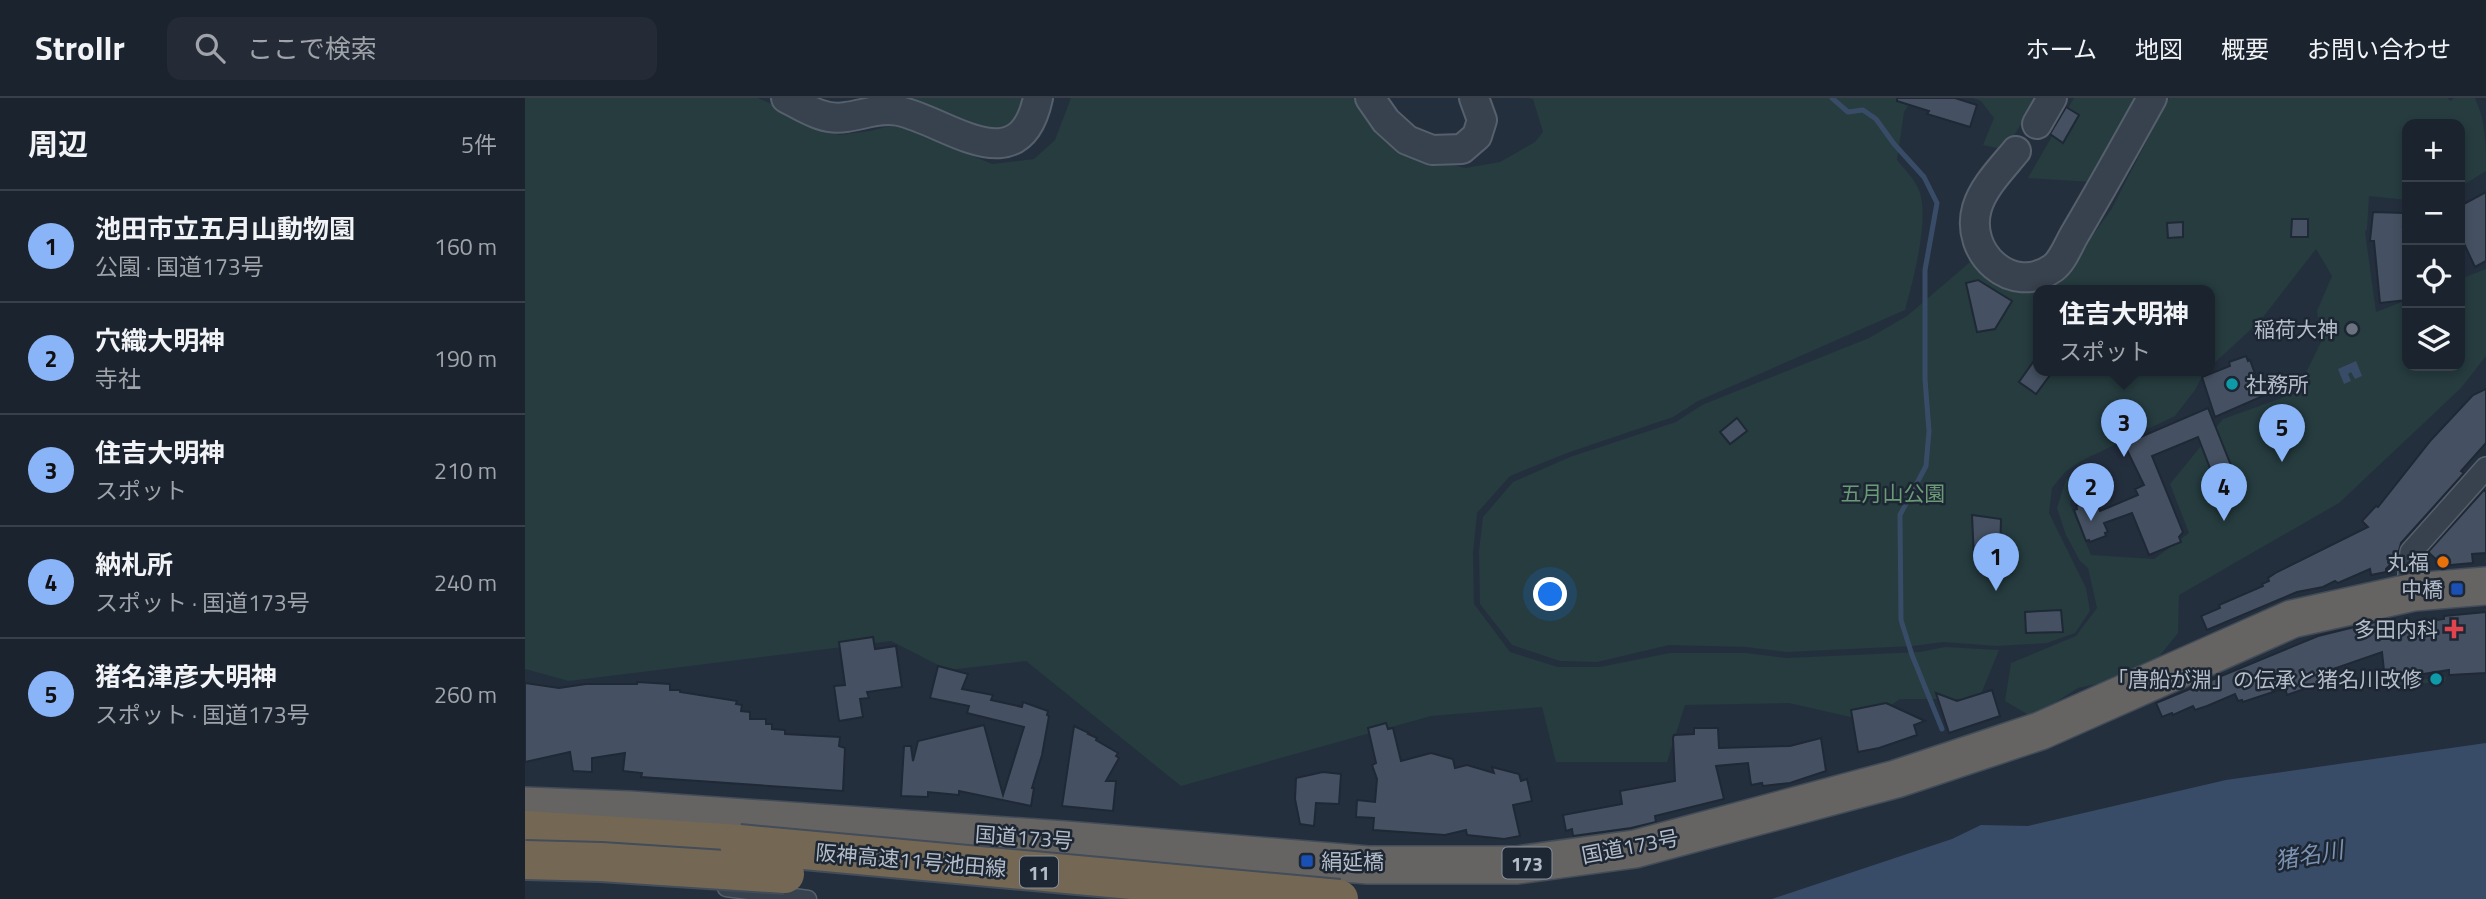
<!DOCTYPE html>
<html lang="ja">
<meta charset="utf-8">
<style>
:root{--surface:#1b232e;--page:#242b36;--text:#f1f3f6;--muted:#a0a4aa;--line:#39404a;--accent:#8ab4f8}
body{margin:0;font-family:"Titillium Web","Noto Sans JP",sans-serif;background:var(--page);color:var(--text)}
.controls{position:absolute;right:21px;top:21px;display:grid;overflow:hidden;border-radius:14px;box-shadow:0 4px 10px #0003}
.controls button{width:63px;height:63px;display:grid;place-items:center;padding:0;border:0;border-bottom:2px solid var(--line);background:var(--surface);color:var(--text);font:35px sans-serif}
.you{position:absolute;left:1026px;top:497px;width:24px;height:24px;margin:-18px;border:5px solid #fff;border-radius:50%;background:#1a73e8;box-shadow:0 0 0 10px #1a73e833}
.badge{display:grid;place-items:center;width:46px;height:46px;border-radius:50%;background:var(--accent);color:#111;font-size:23px;font-weight:700}
.pin{position:absolute;translate:-50% -58px;filter:drop-shadow(0 2px 4px #0008)}
.pin::after{content:'';position:absolute;top:37px;width:24px;height:21px;background:inherit;clip-path:polygon(0 0,100% 0,50% 100%)}
.popup{position:absolute;left:1508px;top:187px;width:182px;height:91px;box-sizing:border-box;display:grid;place-content:center;border-radius:14px;background:var(--surface);filter:drop-shadow(0 2px 5px #0005);font-size:23px;white-space:nowrap;color:var(--muted)}
.popup b{font-size:26px;color:var(--text)}
.popup::after{content:'';position:absolute;left:50%;top:100%;margin-left:-14px;border:14px solid transparent;border-top-color:var(--surface)}
.list{margin:0;padding:0;list-style:none}
h2{display:flex;justify-content:space-between;align-items:center;height:91px;margin:0;padding:0 28px;font-size:30px}
h2 small{font-size:23px;font-weight:400;color:var(--muted)}
.list li{display:grid;grid-template-columns:46px 1fr auto;gap:21px;align-items:center;box-sizing:border-box;height:112px;padding:0 28px;border-top:2px solid var(--line)}
.list b{display:block;font-size:26px;white-space:nowrap}
.list p{margin:0;font-size:23px;white-space:nowrap;color:var(--muted)}
.list em{font-size:23px;font-style:normal;color:var(--muted)}
.icon{flex:none;width:38px;height:38px;fill:none;stroke:currentColor;stroke-width:2;stroke-linecap:round;stroke-linejoin:round}
.map{position:relative;flex:none;width:1961px;height:801px;overflow:hidden}
header{display:flex;align-items:center;gap:42px;box-sizing:border-box;height:98px;padding:0 35px;background:var(--surface);border-bottom:2px solid var(--line)}
header strong{font-size:33px}
nav{display:flex;gap:38px;margin-inline-start:auto;font-size:24px}
.search{width:490px;height:63px;background:var(--page);display:flex;align-items:center;gap:18px;box-sizing:border-box;padding:0 24px;border-radius:14px;color:var(--muted);font-size:26px}
main{display:flex}
aside{flex:1;background:var(--surface)}
.map>svg:first-child{display:block}
.green{fill:#263c3f}
.water{fill:#394c67}
.lines{fill:none;stroke-linecap:round;stroke-linejoin:round}
.stream{stroke:#394c67;stroke-width:5}
.building{fill:#455162;stroke:#1f2835;stroke-width:2}
.pedestrian-casing{stroke:#565f6c;stroke-width:19}
.minor-casing{stroke:#565f6c;stroke-width:24}
.tertiary-casing{stroke:#565f6c;stroke-width:32}
.trunk-casing{stroke:#434c59;stroke-width:40}
.motorway-casing{stroke:#434c59;stroke-width:42}
.pedestrian{stroke:#38414e;stroke-width:16}
.minor{stroke:#38414e;stroke-width:21}
.tertiary{stroke:#38414e;stroke-width:28}
.trunk{stroke:#656462;stroke-width:37}
.motorway{stroke:#746855;stroke-width:38}
.motorway-bridge-casing{stroke:#434c59;stroke-width:42;stroke-linecap:butt}
.motorway-bridge{stroke:#746855;stroke-width:38}
.worship-dot{fill:#6b7280;stroke:#1d2633;stroke-width:2.5}
.culture-dot{fill:#0f9aa8;stroke:#1d2633;stroke-width:2.5}
.food-dot{fill:#e8710a;stroke:#1d2633;stroke-width:2.5}
.transit-dot{fill:#1a4fb4;stroke:#1d2633;stroke-width:2.5}
.health-dot{fill:#e0444e;stroke:#1d2633;stroke-width:2.5}
.labels{text-anchor:middle;dominant-baseline:central;stroke-width:5;stroke-linejoin:round;paint-order:stroke}
.shield{fill:#1d2633;stroke:#878f9c;stroke-width:2}
.shield-label{font-size:19px;font-weight:bold;fill:#b4bcc9}
.poi-label{font-size:21px;fill:#b4bcc9;stroke:#1d2633;text-anchor:end}
.park-label{font-size:21px;fill:#6b9a76;stroke:#1d2633}
.street-label{font-size:21px;fill:#b4bcc9;stroke:#1d2633}
.water-label{font-size:23px;font-style:italic;fill:#7c92b1;stroke:#1d2633}
</style>
<header>
<strong>Strollr</strong>
<div class="search"><svg class="icon" aria-label="search" viewBox="0 0 24 24"><circle cx="10" cy="10" r="6"/><path d="M15 15l6 6"/></svg>ここで検索</div>
<nav><a>ホーム</a><a>地図</a><a>概要</a><a>お問い合わせ</a></nav>
</header>
<main>
<aside>
<h2>周辺<small>5件</small></h2>
<ul class="list">
<li><span class="badge">1</span><div><b>池田市立五月山動物園</b><p>公園 · 国道173号</p></div><em>160 m</em></li>
<li><span class="badge">2</span><div><b>穴織大明神</b><p>寺社</p></div><em>190 m</em></li>
<li><span class="badge">3</span><div><b>住吉大明神</b><p>スポット</p></div><em>210 m</em></li>
<li><span class="badge">4</span><div><b>納札所</b><p>スポット · 国道173号</p></div><em>240 m</em></li>
<li><span class="badge">5</span><div><b>猪名津彦大明神</b><p>スポット · 国道173号</p></div><em>260 m</em></li>
</ul>
</aside>
<div class="map">
<svg width="1961" height="801" viewBox="0 0 1961 801">
<rect width="100%" height="100%" fill="#242f3e"/>
<g class="green">
<path d="M0 0H233L314 37 345 33 373 26 467 66 509 61 530 42 546 0H832L907 61 940 70 975 64 1010 44 1018 34 1008 1 1003 0H1388L1379 14 1372 62C1378 70 1387 78 1392 88 1407 114 1388 183 1380 212L1173 303 1148 319 1042 355 985 378 952 415 948 455 949 506 985 554 1033 569H1075L1145 555H1221L1262 560 1395 554 1420 549 1474 552 1454 601H1375L1343 623 1264 605 1160 607 1142 664H1031L1017 609 906 618 656 688 501 563 423 572 366 543 44 583 0 571Z"/>
<path d="M376 0H503L496 23 474 33 456 31Z"/>
<path d="M1448 0H1512L1480 52 1458 47 1469 20 1456 3Z"/>
<path d="M1549 0H1618L1567 84 1503 80Z"/>
<path d="M1644 0H1923L1925 3 1929 0H1950C1961 23 1961 48 1961 73L1935 89V26H1882V102L1844 98 1842 131 1840 134 1851 214 1882 202V268H1935V181L1961 171V258L1936 290 1814 405 1654 497 1653 535 1620 576 1553 590 1507 619 1480 603 1486 565 1551 538 1572 510 1563 470 1555 463 1541 437 1532 410 1541 381 1551 378 1545 406 1566 457 1629 461 1664 435 1645 386 1698 321 1771 295 1796 244 1792 213 1807 178 1791 151 1735 223 1685 269V193H1513V273H1680L1670 292 1650 318 1556 363 1540 374 1527 390 1524 415 1561 490 1565 513 1550 535 1522 545 1472 548 1418 544 1388 548 1261 554 1221 549 1144 547 1072 564 1035 563 987 547 955 506 954 453 958 419 988 384 1045 359 1151 324 1177 307 1344 240 1382 218 1451 159 1477 184 1504 195 1527 183 1548 164 1586 112Z"/>
<path d="M1921 579 1920 583 1866 589 1863 585Z"/>
</g>
<g class="water">
<path d="M1831 263 1837 278 1830 281 1826 274 1823 276 1826 283 1819 286 1813 271Z"/>
<path d="M1961 645V801H1247L1427 741 1456 727 1503 728 1701 682Z"/>
</g>
<g class="lines">
<path class="stream" d="M1307 0 1323 14 1338 12 1351 21 1369 46 1399 79 1412 105 1400 172V281L1404 333 1401 368 1375 417 1376 522 1387 557 1417 631"/>
</g>
<g class="building">
<path d="M1372 0H1430L1452 7 1445 29 1402 16 1404 13 1372 3Z"/>
<path d="M1541 9 1554 17 1538 45 1525 36Z"/>
<path d="M1961 94V163L1950 169 1935 137V108Z"/>
<path d="M1848 114 1879 115 1878 127 1882 125V202L1855 205 1849 143H1845Z"/>
<path d="M1767 121H1783V139H1766Z"/>
<path d="M1658 124V139L1643 140 1642 125Z"/>
<path d="M1453 182 1487 203 1470 231 1452 234 1441 185Z"/>
<path d="M1513 257V273H1528L1511 296 1494 284Z"/>
<path d="M1721 258 1723 263 1725 262 1738 298 1690 319 1677 279 1705 268 1704 264Z"/>
<path d="M1961 291V345L1936 373 1939 375 1876 445 1872 460 1861 471V474L1846 477 1845 471 1813 485 1810 483 1798 489 1772 494 1682 532 1676 518 1695 510 1694 507 1738 488 1737 486 1744 483 1743 480 1752 474 1843 429 1837 423 1851 408 1853 409 1906 342 1948 297Z"/>
<path d="M1683 310 1711 380 1692 388 1673 339 1627 358 1658 434 1654 439 1656 444 1624 457 1607 415 1579 425 1583 434 1580 435 1581 438 1565 444 1564 442 1561 443 1549 412 1552 411 1551 408 1570 400 1575 413 1613 397 1610 391 1619 387 1599 346Z"/>
<path d="M1212 320 1222 333 1205 346 1195 334Z"/>
<path d="M1959 392 1961 394V455L1947 456 1948 465 1914 468 1913 463 1903 454Z"/>
<path d="M1447 417 1476 421 1475 455 1458 454 1457 460H1449Z"/>
<path d="M1487 455V475L1463 476 1462 456Z"/>
<path d="M1536 512 1538 534 1501 535 1500 514Z"/>
<path d="M1961 514V575L1924 577V572L1860 582 1857 554 1805 572 1808 581 1762 597 1760 590 1718 604 1717 602 1713 603 1710 596 1682 608 1670 612 1668 608 1648 617 1647 615 1637 619 1631 605 1793 538 1858 522 1864 527 1872 525V528L1919 521V518Z"/>
<path d="M348 539 350 551 371 548 377 589 342 594 344 600 335 601 338 619 314 623 309 588 320 587 314 544Z"/>
<path d="M413 568 443 576 437 591 468 597 466 602 497 609 498 604 523 613 522 617 524 618 517 657 507 690H509L506 708 434 693V697L403 694V699L376 698 379 648H386L388 663 393 643 459 627 478 697 499 629 442 615 444 608 405 600Z"/>
<path d="M112 584 145 586V592H155V594L212 603 211 606 217 607 216 613 225 614V621H241V626H247V631L260 632V636L315 639 314 648 320 650 318 693 116 679 117 675 98 673 100 655 67 660V674L48 673 45 654 0 664V585L34 590 61 586H112Z"/>
<path d="M1467 592 1475 618 1424 635 1411 595 1432 603Z"/>
<path d="M1361 605 1400 623 1389 627 1392 637 1354 650 1333 654 1326 612Z"/>
<path d="M861 625 863 631 868 630 876 663 906 655 928 661 930 670 942 667 969 675 967 669 994 676 996 683 1002 681 1007 703 988 707 995 738 979 741 942 737 941 732 920 737 848 732 849 720 831 719 832 702 850 704 852 681 847 667 851 665 843 630Z"/>
<path d="M549 628 564 635 563 636 572 640 571 642 593 655 591 658 594 660 581 683H591L588 713 537 708Z"/>
<path d="M1169 630H1193L1194 650 1265 648 1296 640 1301 673 1265 685 1238 688 1237 685 1226 687 1223 665 1191 668 1199 701 1130 718 1131 724 1106 730 1048 738 1047 731 1041 733 1038 717 1097 706 1095 693 1150 683 1148 640 1149 637 1169 636Z"/>
<path d="M798 674 816 676 814 706 791 705 789 728 775 726 770 701 771 680Z"/>
</g>
<g class="lines">
<defs>
<path id="pedestrian" d="M201 790 283 801"/>
<path id="minor" d="M1889 494 1884 476 1886 454 1961 370"/>
<g id="tertiary">
<path d="M261 0C280 10 299 23 321 19 338 17 356 9 374 13 424 24 494 87 513 0"/>
<path d="M845 0 861 23 882 42 907 52 937 51 952 38 957 22 949 0"/>
<path d="M1512 26 1527 0"/>
<path d="M1491 53C1478 69 1458 89 1452 110 1439 155 1487 199 1528 170 1538 163 1544 145 1551 134 1577 90 1602 45 1627 0"/>
</g>
<path id="trunk" d="M0 708 105 712 540 742 843 767H992L1110 751 1371 681 1515 633 1767 521 1889 494 1961 488"/>
<path id="motorway" d="M0 732 214 746"/>
</defs>
<use href="#pedestrian" class="pedestrian-casing"/>
<use href="#minor" class="minor-casing"/>
<use href="#tertiary" class="tertiary-casing"/>
<use href="#trunk" class="trunk-casing"/>
<use href="#motorway" class="motorway-casing"/>
<use href="#pedestrian" class="pedestrian"/>
<use href="#minor" class="minor"/>
<use href="#tertiary" class="tertiary"/>
<use href="#trunk" class="trunk"/>
<use href="#motorway" class="motorway"/>
<defs>
<g id="motorway-bridge">
<path d="M214 746 814 801"/>
<path d="M0 762 76 764 260 776"/>
</g>
</defs>
<use href="#motorway-bridge" class="motorway-bridge-casing"/>
<use href="#motorway-bridge" class="motorway-bridge"/>
</g>
<circle class="worship-dot" cx="1827" cy="231" r="7"/>
<g class="culture-dot">
<circle cx="1707" cy="286" r="7"/>
<circle cx="1911" cy="581" r="7"/>
</g>
<circle class="food-dot" cx="1918" cy="464" r="7"/>
<g class="transit-dot">
<rect x="1925" y="484" width="14" height="14" rx="3.5"/>
<rect x="775" y="756" width="14" height="14" rx="3.5"/>
</g>
<path class="health-dot" d="M1925.5 520.5h7v7h7v7h-7v7h-7v-7h-7v-7h7z"/>
<g class="labels">
<g class="shield">
<rect x="977.5" y="749.5" width="49" height="31" rx="5"/>
<rect x="495" y="758.5" width="38" height="31" rx="5"/>
</g>
<g class="shield-label">
<text x="1002" y="765">173</text>
<text x="514" y="774">11</text>
</g>
<g class="poi-label">
<text x="1813" y="231">稲荷大神</text>
<text x="1721" y="286" text-anchor="start">社務所</text>
<text x="1904" y="464">丸福</text>
<text x="1918" y="491">中橋</text>
<text x="1913" y="531">多田内科</text>
<text x="1897" y="581">「唐船が淵」の伝承と猪名川改修</text>
<text x="796" y="763" text-anchor="start">絹延橋</text>
</g>
<g class="park-label">
<text x="1368" y="395">五月山公園</text>
</g>
<g class="street-label">
<text transform="translate(499 739) rotate(4)">国道173号</text>
<text transform="translate(1105 748) rotate(-11)">国道173号</text>
<text transform="translate(386 762) rotate(5)">阪神高速11号池田線</text>
</g>
<g class="water-label">
<text transform="translate(1784 757) rotate(-10)">猪名川</text>
</g>
</g>
</svg>
<div class="controls">
<button>+</button>
<button>−</button>
<button><svg class="icon" aria-label="locate" viewBox="0 0 24 24"><circle cx="12" cy="12" r="6"/><path d="M12 2v4M12 18v4M2 12h4M18 12h4"/></svg></button>
<button><svg class="icon" aria-label="layers" viewBox="0 0 24 24"><path d="M12 4l9 5-9 5-9-5zM3 14l9 5 9-5"/></svg></button>
</div>
<div class="you"></div>
<div class="pin badge" style="left:1471px;top:493px">1</div>
<div class="pin badge" style="left:1566px;top:423px">2</div>
<div class="pin badge" style="left:1599px;top:359px">3</div>
<div class="popup"><b>住吉大明神</b>スポット</div>
<div class="pin badge" style="left:1699px;top:423px">4</div>
<div class="pin badge" style="left:1757px;top:364px">5</div>
</div>
</main>
